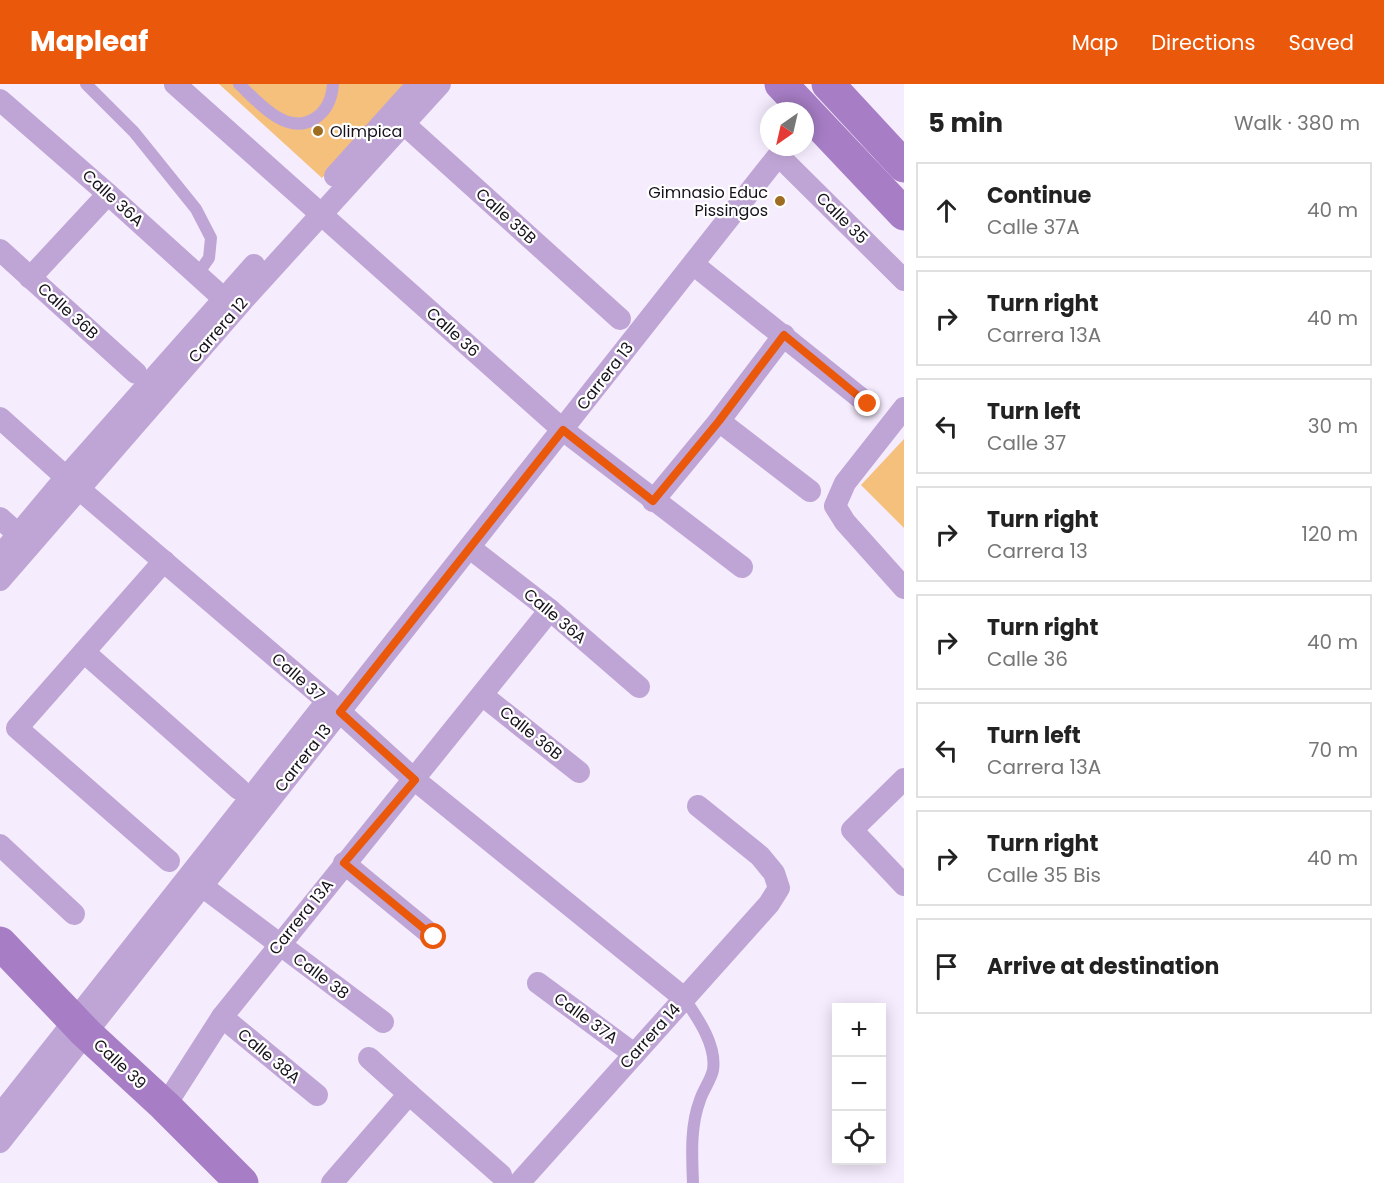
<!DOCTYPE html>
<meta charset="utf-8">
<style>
:root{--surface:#fff;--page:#f6f6f6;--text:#222;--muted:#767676;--line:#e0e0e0;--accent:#ea580c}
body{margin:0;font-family:Poppins,sans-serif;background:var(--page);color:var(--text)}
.controls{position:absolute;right:18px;bottom:18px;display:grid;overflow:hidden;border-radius:0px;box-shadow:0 3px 15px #0003}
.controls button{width:54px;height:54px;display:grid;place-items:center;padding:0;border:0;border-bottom:2px solid var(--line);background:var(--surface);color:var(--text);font:30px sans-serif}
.compass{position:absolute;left:760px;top:18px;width:54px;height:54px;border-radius:50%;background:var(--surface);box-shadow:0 3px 15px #0003;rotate:214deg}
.stop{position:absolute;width:18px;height:18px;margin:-14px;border:4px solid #ea580c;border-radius:50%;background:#fff}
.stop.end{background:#ea580c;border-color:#fff;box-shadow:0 2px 6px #0008}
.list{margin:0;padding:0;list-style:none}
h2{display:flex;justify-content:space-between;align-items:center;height:78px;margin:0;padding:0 24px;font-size:26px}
h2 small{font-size:20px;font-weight:400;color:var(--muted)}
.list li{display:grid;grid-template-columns:39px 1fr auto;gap:18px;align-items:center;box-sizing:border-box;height:96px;margin:0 12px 12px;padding:0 12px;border:2px solid var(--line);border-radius:0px}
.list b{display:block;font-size:22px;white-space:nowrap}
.list p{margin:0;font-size:20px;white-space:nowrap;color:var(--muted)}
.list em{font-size:20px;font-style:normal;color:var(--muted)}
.icon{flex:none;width:33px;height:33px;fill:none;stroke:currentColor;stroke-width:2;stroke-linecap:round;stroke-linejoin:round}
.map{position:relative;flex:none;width:904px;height:1099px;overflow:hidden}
header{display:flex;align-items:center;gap:36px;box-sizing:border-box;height:84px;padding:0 30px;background:var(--accent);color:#fff}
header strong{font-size:28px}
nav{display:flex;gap:33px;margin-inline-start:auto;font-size:21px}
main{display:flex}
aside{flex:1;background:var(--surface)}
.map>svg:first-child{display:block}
.building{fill:#f4c07c}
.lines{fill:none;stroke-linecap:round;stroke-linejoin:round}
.lane{stroke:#bfa5d5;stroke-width:12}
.street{stroke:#bfa5d5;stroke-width:22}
.secondary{stroke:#a77ec6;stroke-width:33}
.route{stroke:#ea580c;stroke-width:8}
.poi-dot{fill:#9f6d22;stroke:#fff;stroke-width:2}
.labels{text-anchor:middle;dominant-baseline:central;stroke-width:4.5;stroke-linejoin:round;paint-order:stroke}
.poi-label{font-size:16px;fill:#17111b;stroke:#fff;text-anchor:start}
.street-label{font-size:16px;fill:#17111b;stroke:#fff}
</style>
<header>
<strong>Mapleaf</strong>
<nav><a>Map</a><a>Directions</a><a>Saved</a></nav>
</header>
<main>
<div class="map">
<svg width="904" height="1099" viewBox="0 0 904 1099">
<rect width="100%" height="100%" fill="#f5ecfd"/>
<g class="building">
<path d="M219 0H407L322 94Z"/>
<path d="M904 355V444L861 401Z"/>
</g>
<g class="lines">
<g class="lane">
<path d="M86 0 134 48 196 125 211 154 209 174 197 191"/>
<path d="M239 0C258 18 286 52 314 35 327 27 332 15 333 0"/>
<path d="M684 914C697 933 717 961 713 986 711 996 703 1006 700 1016 690 1042 692 1072 693 1099"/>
</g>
<g class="street">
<path d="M175 0 563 346 742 483"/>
<path d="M0 16 108 110 223 214"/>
<path d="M393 30 620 235"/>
<path d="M779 72 904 196"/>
<path d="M335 92 418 0"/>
<path d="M0 166 136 289"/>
<path d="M693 180 868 320"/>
<path d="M30 194 108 110"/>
<path d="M904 324 845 399 835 422 845 438 904 504"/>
<path d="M0 334 78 404 340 628 415 696 684 914"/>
<path d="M719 337 810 407"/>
<path d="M653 417 719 337 784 251"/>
<path d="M0 434 19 451"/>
<path d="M470 464 550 526 639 603"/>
<path d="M0 472 66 393 254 181"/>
<path d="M164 477 17 644 169 777"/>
<path d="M0 496 246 213 440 0"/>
<path d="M84 568 239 705"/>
<path d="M482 611 579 688"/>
<path d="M904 695 852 746 904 801"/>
<path d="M0 761 74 830"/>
<path d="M344 779 434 853"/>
<path d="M202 802 383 938"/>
<path d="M538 899 634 970"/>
<path d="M222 933 317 1011"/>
<path d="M409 1010 501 1091"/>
<path d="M165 1022 222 933 550 526"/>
<path d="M0 1031 327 617"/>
<path d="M0 1058 785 63"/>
<path d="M332 1099 409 1010 369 974"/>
<path d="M519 1099 769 820 779 804 774 789 760 772 698 722"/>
</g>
<g class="secondary">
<path d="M781 0 904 130"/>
<path d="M828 0 904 82"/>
<path d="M0 859 86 949 165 1022 242 1099"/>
</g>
</g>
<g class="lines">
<path class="route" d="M434 853 344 779 415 696 340 628 563 346 653 417 719 337 784 251 868 320"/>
</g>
<g class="poi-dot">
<circle cx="318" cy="47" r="6"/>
<circle cx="780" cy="117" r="6"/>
</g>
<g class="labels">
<g class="poi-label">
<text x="330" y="47">Olimpica</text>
<text x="768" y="108" text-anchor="end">Gimnasio Educ<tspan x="768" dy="18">Pissingos</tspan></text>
</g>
<g class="street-label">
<text transform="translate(113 114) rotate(42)">Calle 36A</text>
<text transform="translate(506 132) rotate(42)">Calle 35B</text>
<text transform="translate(842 134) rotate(45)">Calle 35</text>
<text transform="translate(68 227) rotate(42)">Calle 36B</text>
<text transform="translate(218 246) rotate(-49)">Carrera 12</text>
<text transform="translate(453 248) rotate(42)">Calle 36</text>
<text transform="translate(605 292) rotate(-52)">Carrera 13</text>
<text transform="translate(555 532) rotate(40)">Calle 36A</text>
<text transform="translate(298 593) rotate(41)">Calle 37</text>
<text transform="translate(531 649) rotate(39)">Calle 36B</text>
<text transform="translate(303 674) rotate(-52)">Carrera 13</text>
<text transform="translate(301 833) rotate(-51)">Carrera 13A</text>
<text transform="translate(321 892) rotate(37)">Calle 38</text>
<text transform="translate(586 934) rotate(36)">Calle 37A</text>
<text transform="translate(650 952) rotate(-48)">Carrera 14</text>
<text transform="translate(269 972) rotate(40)">Calle 38A</text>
<text transform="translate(120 980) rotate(43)">Calle 39</text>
</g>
</g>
</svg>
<div class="controls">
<button>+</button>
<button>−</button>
<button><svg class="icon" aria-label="locate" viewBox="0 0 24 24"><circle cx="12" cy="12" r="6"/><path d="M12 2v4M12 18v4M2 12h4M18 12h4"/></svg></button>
</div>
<svg class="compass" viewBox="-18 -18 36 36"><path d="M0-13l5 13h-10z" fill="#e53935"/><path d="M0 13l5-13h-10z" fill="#767676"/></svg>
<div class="stop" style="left:434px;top:853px"></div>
<div class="stop end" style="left:868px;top:320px"></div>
</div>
<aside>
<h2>5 min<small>Walk · 380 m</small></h2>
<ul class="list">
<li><svg class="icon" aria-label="ahead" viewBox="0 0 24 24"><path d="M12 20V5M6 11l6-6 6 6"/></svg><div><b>Continue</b><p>Calle 37A</p></div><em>40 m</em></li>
<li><svg class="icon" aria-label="right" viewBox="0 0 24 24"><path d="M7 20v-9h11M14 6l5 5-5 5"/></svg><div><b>Turn right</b><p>Carrera 13A</p></div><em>40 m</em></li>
<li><svg class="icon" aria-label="left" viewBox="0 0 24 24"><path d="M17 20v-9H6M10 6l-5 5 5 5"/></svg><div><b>Turn left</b><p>Calle 37</p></div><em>30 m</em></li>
<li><svg class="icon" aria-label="right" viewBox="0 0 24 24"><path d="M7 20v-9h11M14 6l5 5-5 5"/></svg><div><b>Turn right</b><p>Carrera 13</p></div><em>120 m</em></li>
<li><svg class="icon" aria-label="right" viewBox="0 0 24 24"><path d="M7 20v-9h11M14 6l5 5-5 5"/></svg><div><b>Turn right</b><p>Calle 36</p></div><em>40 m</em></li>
<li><svg class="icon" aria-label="left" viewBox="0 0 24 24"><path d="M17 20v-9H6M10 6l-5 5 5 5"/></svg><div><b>Turn left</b><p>Carrera 13A</p></div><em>70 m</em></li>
<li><svg class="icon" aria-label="right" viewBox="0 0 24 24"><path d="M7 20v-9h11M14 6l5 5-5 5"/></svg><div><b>Turn right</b><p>Calle 35 Bis</p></div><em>40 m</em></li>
<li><svg class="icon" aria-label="arrive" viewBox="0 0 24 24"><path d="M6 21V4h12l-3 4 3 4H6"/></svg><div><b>Arrive at destination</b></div></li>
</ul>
</aside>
</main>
